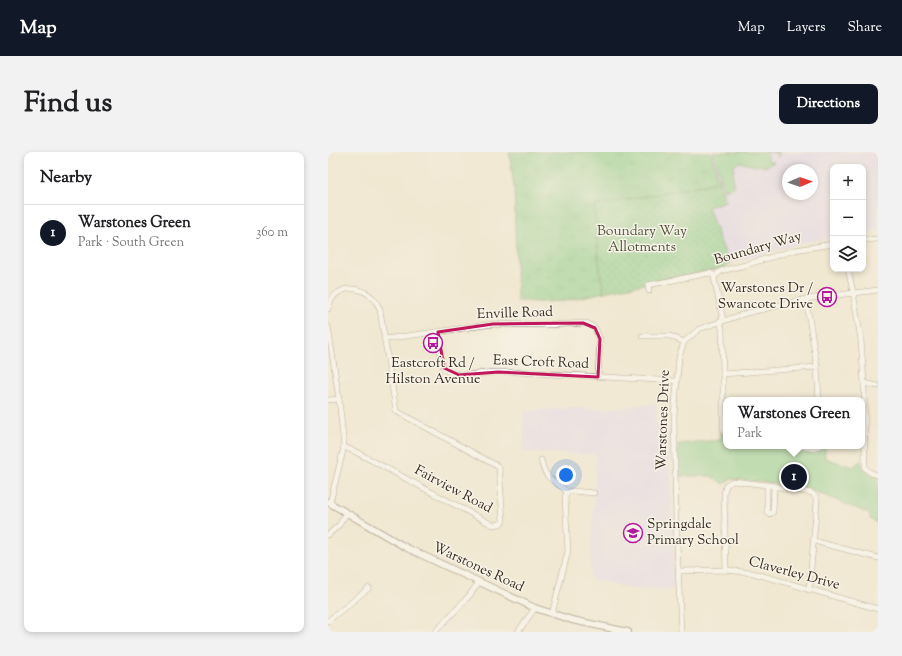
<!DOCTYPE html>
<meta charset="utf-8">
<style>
:root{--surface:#fff;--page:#f2f2f2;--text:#202124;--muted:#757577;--line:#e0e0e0;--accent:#111827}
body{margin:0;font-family:"Sorts Mill Goudy",serif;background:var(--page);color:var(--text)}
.controls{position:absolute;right:12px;top:12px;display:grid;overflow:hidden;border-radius:8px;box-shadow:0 2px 6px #0003}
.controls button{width:36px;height:36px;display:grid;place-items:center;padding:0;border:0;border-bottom:1px solid var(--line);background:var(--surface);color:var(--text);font:20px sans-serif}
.compass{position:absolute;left:454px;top:12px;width:36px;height:36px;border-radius:50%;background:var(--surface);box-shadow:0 2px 6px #0003;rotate:88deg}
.you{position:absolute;left:238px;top:323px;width:14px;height:14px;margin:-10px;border:3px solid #fff;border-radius:50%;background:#1a73e8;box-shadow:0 0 0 6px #1a73e833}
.badge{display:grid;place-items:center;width:26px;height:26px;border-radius:50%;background:var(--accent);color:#fff;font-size:13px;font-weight:700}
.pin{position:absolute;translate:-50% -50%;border:2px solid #fff;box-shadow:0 1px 4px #0006}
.popup{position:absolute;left:395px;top:245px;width:142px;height:52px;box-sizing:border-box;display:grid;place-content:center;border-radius:8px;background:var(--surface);filter:drop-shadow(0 1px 3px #0005);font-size:13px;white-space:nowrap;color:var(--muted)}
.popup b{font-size:15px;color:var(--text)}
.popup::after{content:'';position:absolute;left:50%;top:100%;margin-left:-8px;border:8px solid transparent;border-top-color:var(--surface)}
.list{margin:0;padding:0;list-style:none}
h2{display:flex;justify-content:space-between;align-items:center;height:52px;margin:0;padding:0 16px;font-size:17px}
h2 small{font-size:13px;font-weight:400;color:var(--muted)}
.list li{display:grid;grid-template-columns:26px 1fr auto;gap:12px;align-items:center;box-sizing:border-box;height:56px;padding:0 16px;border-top:1px solid var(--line)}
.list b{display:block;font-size:15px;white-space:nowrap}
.list p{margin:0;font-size:13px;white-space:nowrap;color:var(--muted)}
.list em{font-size:13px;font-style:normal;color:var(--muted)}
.icon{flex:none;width:22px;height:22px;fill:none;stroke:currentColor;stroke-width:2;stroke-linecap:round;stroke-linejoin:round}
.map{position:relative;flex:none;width:550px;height:480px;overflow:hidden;border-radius:8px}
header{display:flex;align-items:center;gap:24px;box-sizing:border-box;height:56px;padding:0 20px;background:var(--accent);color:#fff}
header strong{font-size:19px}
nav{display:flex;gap:22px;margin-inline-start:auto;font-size:14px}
.intro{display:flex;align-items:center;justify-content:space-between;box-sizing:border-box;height:96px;padding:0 24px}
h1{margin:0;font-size:28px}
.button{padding:10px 18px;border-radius:8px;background:var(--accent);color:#fff;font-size:14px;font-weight:700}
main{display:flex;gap:24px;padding:0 24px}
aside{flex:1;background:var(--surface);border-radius:8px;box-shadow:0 2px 6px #0003}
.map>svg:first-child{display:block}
.built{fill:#e1d4f4;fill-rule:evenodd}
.grass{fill:url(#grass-tufts);stroke:#617c54}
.park{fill:#87ce89;stroke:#617c54}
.garden{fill:url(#garden-dots);stroke:#617c54}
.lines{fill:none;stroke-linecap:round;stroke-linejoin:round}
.minor-casing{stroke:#7b6c5d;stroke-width:6}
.tertiary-casing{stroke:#7b6c5d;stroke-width:8}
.minor{stroke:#fff;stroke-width:5}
.tertiary{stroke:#fff;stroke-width:6}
.marked{fill:none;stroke:#c2185b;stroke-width:3;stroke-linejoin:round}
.labels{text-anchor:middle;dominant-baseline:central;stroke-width:3;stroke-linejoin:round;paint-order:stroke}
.park-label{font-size:14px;fill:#4e5339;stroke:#f7f3e8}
.street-label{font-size:14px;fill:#3b2a1e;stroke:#f7f3e8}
.poi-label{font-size:14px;fill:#3b2a1e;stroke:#f7f3e8;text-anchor:end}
</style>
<header>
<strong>Map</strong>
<nav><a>Map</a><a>Layers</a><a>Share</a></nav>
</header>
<div class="intro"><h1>Find us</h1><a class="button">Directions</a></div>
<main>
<aside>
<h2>Nearby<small></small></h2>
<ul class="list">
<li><span class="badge">1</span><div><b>Warstones Green</b><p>Park · South Green</p></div><em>360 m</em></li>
</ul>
</aside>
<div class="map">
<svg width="550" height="480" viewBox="0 0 550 480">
<defs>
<pattern id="grass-tufts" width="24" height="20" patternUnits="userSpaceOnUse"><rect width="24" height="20" fill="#87ce89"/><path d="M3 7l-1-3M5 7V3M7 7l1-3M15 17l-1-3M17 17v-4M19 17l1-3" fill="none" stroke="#75b176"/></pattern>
<pattern id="garden-dots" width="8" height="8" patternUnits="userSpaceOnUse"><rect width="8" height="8" fill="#87ce89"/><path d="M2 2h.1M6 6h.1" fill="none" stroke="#75b176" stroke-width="1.8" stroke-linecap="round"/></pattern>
</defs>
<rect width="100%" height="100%" fill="#f7f3e8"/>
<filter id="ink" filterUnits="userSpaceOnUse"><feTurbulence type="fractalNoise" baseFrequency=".025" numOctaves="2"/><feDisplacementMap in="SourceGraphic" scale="8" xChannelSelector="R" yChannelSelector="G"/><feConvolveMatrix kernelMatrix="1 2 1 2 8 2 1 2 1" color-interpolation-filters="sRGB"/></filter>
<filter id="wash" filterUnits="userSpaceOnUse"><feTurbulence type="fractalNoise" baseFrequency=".012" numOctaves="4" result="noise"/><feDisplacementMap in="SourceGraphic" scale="16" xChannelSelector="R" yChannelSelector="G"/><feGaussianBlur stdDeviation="0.9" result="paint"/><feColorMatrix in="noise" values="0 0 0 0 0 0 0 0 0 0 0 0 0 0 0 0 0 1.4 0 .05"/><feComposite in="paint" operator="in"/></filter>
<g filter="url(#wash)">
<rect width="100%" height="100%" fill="#f1e8d1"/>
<g class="built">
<path d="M383 0H550V78L535 82V15H505V86L473 91 402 112 391 86 380 55 398 49 391 30ZM460 18H484V42H460Z"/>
<path d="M328 251V273H340L348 437 308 438 262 427 268 303 195 300V259L245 256 277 257Z"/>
</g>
<path class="grass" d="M181 0H383L391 30 267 54 272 119 276 140 237 149 212 150 189 149 186 35Z"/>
<g class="park">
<path d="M385 0H451L450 5 448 1 439 0V4L441 9 446 10 437 15 432 13 427 14 412 10 406 13 405 35 396 38Z"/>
<path d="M393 279 398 285V294H460L486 300 495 294H497V306L525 315 532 309 539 321 550 325V371L542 367V362L483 338 444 331 403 327 396 332 383 324H351L350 292 392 288Z"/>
</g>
<path class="garden" d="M391 30 398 49 380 55 391 86 402 112 396 116 276 140 272 119 266 54Z"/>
</g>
<g filter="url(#ink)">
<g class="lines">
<defs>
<g id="minor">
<path d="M535 88 550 87"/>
<path d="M520 117 525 140 533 188 536 231 537 316 543 321 550 323"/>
<path d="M387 124 393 119 417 113 467 98 505 92"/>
<path d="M387 124 386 126 395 168"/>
<path d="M321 139 320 133 382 121 387 124"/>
<path d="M478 147 489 215 491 248"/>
<path d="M0 157C5 129 43 131 52 158L68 259 171 315 175 369 172 372 165 373 28 300 16 295"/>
<path d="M392 169 394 177 395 222V276L398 283"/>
<path d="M0 174 11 247 16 295 2 351"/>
<path d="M110 180C111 188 111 209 116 216 126 229 155 220 169 220 175 220 182 220 188 220L348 229"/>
<path d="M314 184H342L356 190"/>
<path d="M57 187 165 172 219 173 259 171 267 176 272 187 270 225"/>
<path d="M395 222 489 215"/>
<path d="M536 231 550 234"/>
<path d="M0 248 11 247"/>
<path d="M471 294 486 297 491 294"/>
<path d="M213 308C218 330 225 326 239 340"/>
<path d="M439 333V360L442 362 445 360 446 334"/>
<path d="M0 383 11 373 18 362"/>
<path d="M486 389 550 406"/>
<path d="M398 418 396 341 398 333 405 329 439 333 468 338 484 341 488 345 489 350 481 438"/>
<path d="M351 419 398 418 425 421 550 457"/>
<path d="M224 462 240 399 237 345 239 340 244 339 266 341"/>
<path d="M0 469 41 436"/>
<path d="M107 480 141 444 151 430"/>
<path d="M190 480 207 456"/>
<path d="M353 480 348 369 346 264 351 205 356 190 371 177 419 161 478 147 550 138"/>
</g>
<path id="tertiary" d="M0 350 77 395 207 456 244 468 300 480"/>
</defs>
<use href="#minor" class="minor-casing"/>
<use href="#tertiary" class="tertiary-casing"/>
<use href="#minor" class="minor"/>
<use href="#tertiary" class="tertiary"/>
</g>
</g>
<path d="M0 0H550V480H0ZM255 171 267 176 272 187 270 225 170 220 131 223 116 216 110 180 165 172Z" fill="#f1e8d1" fill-opacity=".55" fill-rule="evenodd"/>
<path class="marked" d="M255 171 267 176 272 187 270 225 170 220 131 223 116 216 110 180 165 172Z"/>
<defs>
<symbol id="bus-ring" viewBox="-11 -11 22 22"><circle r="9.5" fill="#f7f3e8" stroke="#b5179e" stroke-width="1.5"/><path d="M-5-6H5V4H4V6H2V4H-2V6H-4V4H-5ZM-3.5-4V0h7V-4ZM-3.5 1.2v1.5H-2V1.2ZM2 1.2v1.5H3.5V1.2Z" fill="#b5179e"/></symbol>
<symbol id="school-ring" viewBox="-11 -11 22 22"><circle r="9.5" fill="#f7f3e8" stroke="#b5179e" stroke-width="1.5"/><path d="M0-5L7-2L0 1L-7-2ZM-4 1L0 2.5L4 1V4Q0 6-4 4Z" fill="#b5179e"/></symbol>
</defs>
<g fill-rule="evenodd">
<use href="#bus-ring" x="488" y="134" width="22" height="22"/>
<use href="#bus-ring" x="94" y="180" width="22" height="22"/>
<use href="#school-ring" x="294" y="370" width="22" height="22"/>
</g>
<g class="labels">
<g class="park-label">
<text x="314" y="80">Boundary Way<tspan x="314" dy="16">Allotments</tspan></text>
</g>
<g class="street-label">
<text transform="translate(430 97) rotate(-16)">Boundary Way</text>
<text transform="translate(187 162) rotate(-2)">Enville Road</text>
<text transform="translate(213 211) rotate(2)">East Croft Road</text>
<text transform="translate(336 268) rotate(-88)">Warstones Drive</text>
<text transform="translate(125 338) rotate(28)">Fairview Road</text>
<text transform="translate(150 416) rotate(25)">Warstones Road</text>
<text transform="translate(466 422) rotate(15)">Claverley Drive</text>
</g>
<g class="poi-label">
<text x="485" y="137">Warstones Dr /<tspan x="485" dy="16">Swancote Drive</tspan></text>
<text x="105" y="212" text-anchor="middle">Eastcroft Rd /<tspan x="105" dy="16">Hilston Avenue</tspan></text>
<text x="319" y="373" text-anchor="start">Springdale<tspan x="319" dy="16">Primary School</tspan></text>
</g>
</g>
</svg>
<div class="controls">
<button>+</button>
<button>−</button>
<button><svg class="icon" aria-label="layers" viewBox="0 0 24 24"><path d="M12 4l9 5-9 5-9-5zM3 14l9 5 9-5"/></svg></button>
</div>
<svg class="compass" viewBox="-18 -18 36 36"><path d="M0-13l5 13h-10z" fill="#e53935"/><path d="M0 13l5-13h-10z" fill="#757577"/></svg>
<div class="you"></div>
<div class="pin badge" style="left:466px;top:325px">1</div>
<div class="popup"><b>Warstones Green</b>Park</div>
</div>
</main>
